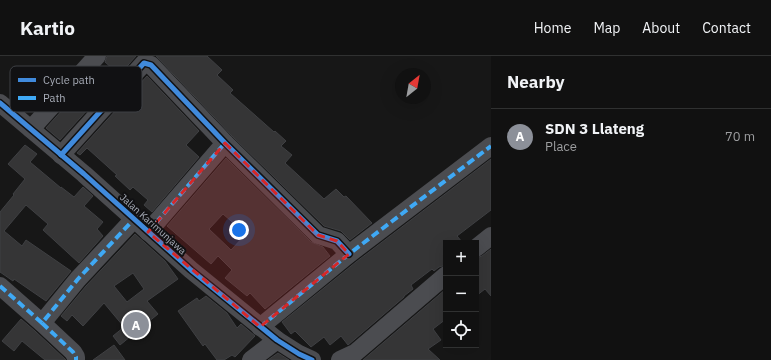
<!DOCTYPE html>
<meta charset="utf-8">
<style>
:root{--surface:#111;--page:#1e1f1f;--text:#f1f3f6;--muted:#9c9d9f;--line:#303131;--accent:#8c9099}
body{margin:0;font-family:"IBM Plex Sans",sans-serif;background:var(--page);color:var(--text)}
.controls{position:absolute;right:12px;bottom:12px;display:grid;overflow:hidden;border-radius:0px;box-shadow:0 4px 16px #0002}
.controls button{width:36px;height:36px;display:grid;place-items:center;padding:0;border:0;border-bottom:1px solid var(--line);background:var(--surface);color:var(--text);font:20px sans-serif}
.compass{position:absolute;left:395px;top:12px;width:36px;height:36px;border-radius:50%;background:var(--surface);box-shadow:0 4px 16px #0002;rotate:31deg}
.you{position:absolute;left:239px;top:174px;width:14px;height:14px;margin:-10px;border:3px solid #fff;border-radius:50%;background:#1a73e8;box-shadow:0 0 0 6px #1a73e833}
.badge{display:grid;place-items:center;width:26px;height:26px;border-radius:50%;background:var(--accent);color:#fff;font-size:13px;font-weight:700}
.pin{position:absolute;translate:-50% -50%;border:2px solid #fff;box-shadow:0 1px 4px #0006}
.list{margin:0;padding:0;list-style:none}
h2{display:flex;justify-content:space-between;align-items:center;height:52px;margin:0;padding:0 16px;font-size:17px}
h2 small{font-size:13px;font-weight:400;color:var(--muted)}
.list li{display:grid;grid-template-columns:26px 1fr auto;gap:12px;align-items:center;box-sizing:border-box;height:56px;padding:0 16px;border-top:1px solid var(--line)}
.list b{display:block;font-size:15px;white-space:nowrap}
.list p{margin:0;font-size:13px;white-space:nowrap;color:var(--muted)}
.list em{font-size:13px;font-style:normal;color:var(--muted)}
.icon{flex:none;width:22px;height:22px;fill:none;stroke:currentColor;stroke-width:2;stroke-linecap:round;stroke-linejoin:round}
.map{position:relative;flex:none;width:491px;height:304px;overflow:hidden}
header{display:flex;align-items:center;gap:24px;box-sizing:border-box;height:56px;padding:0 20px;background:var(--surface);border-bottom:1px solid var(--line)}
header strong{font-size:19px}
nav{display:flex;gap:22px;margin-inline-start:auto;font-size:14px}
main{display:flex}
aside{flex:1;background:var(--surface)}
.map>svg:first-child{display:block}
.building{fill:#353536;stroke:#3f4043;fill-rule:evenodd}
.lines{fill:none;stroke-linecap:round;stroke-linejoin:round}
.minor{stroke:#4b4c50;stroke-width:18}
.quiet{stroke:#3fa9f5;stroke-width:4;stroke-dasharray:8 4;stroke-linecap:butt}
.cycleway-casing{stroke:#111113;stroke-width:8}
.cycleway{stroke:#408adc;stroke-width:5}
.marked{fill:#d62828;fill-opacity:0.2;stroke:#d62828;stroke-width:3;stroke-dasharray:8 5;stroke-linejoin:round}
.labels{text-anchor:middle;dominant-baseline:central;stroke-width:4;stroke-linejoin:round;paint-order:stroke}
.street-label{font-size:10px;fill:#a8adb8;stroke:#111113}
.key{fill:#111113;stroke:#3e4045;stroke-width:1}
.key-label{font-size:11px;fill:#a8adb8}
</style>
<header>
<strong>Kartio</strong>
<nav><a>Home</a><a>Map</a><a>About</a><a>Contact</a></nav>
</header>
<main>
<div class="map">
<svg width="491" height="304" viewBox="0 0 491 304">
<rect width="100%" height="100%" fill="#171717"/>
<g class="building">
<path d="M107 0H136L121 17 114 12 113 13 105 6Z"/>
<path d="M156 0H207L222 14 217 19 233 34 230 37 274 76 275 75 286 85 281 90 292 99 285 107 324 143 336 133 344 141 346 140 372 167 350 184 341 175 324 170 232 80Z"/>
<path d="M147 20 199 75 186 89 199 101 152 156 144 149 148 144 133 131 130 134 115 120 117 119 87 92 80 99 77 97Z"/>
<path d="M75 40 86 51 88 49 90 51 60 84 46 72Z"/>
<path d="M25 89 37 98 30 106 61 132V131L74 141 83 131 93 140 84 150 103 166 97 173 103 180 79 207 43 174 48 168 26 149 4 175 22 190 26 184 71 215 46 245 14 223 13 225 0 216V156L14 139 13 138 25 123 8 108Z"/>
<path d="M226 102 311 186 323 191 330 200 265 253 250 237 247 240 225 222 232 214 218 200 211 208 167 170ZM223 158 246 178 231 194 209 173Z"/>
<path d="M491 103V154L457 180 463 187H446V209L439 211 434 215 432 213 411 229 413 233 404 240V241L348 289 341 280 330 289 324 281 311 291 295 275 291 278 282 266 356 206Z"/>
<path d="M135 178 165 205 178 223 147 245 158 258 120 289 113 280 124 271 104 247 83 270 72 259 67 265 61 260 86 230ZM133 217 144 233 127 246 114 230Z"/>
<path d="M491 193V240L485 233 476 240V202L482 200Z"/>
<path d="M446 233V263L433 273 441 284 428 293 440 304H363Z"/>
<path d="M206 240 227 257 237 272 241 268 255 280 235 301 232 299 224 304H217L205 288 203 290 178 255 197 242 199 245Z"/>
<path d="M21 263 35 275 66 304H45L22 285 14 295 2 285Z"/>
<path d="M114 289 125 304H93Z"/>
<path d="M278 297 289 304H268Z"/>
</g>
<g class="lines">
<g class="minor">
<path d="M0 47 84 118 191 214 277 284 299 298 312 304"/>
<path d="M31 73 97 0"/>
<path d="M61 99 144 7 151 9 225 87 318 179 337 185 349 198"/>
<path d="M148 176 225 87"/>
<path d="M476 192 491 180"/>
<path d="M0 230 42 267 78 223 134 163"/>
<path d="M42 267 73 296 76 301V304"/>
<path d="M260 271 349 198 491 90"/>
<path d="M251 304 277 284"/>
<path d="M340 304 355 297 446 219"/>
</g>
<g class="quiet">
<path d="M148 176 225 87"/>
<path d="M0 230 42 267 78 223 134 163"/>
<path d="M42 267 73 296 76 301V304"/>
<path d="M260 271 349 198 491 90"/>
</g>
<defs>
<g id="cycleway">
<path d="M0 47 84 118 191 214 277 284 299 298 312 304"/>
<path d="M61 99 144 7 151 9 225 87 318 179 337 185 349 198"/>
</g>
</defs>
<use href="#cycleway" class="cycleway-casing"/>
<use href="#cycleway" class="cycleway"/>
</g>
<path class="marked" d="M225 87 318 179 337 185 349 198 260 271 148 176Z"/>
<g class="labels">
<g class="street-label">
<text transform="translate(153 168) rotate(42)">Jalan Karimunjawa</text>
</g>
</g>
<rect x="10" y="10" width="132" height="46" rx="6" class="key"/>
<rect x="18" y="22" width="18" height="4" fill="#408adc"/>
<rect x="18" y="40" width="18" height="4" fill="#3fa9f5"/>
<g class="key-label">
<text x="43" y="28">Cycle path</text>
<text x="43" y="46">Path</text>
</g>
</svg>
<div class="controls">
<button>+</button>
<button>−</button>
<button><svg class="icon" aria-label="locate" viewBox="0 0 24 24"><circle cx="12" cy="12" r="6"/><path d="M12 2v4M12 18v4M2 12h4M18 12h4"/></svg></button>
</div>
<svg class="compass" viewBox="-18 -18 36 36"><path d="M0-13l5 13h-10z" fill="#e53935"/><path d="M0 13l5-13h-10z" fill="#9c9d9f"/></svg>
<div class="you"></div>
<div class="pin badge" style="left:136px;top:269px">A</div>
</div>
<aside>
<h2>Nearby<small></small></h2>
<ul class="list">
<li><span class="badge">A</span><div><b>SDN 3 Llateng</b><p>Place</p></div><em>70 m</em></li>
</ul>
</aside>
</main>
